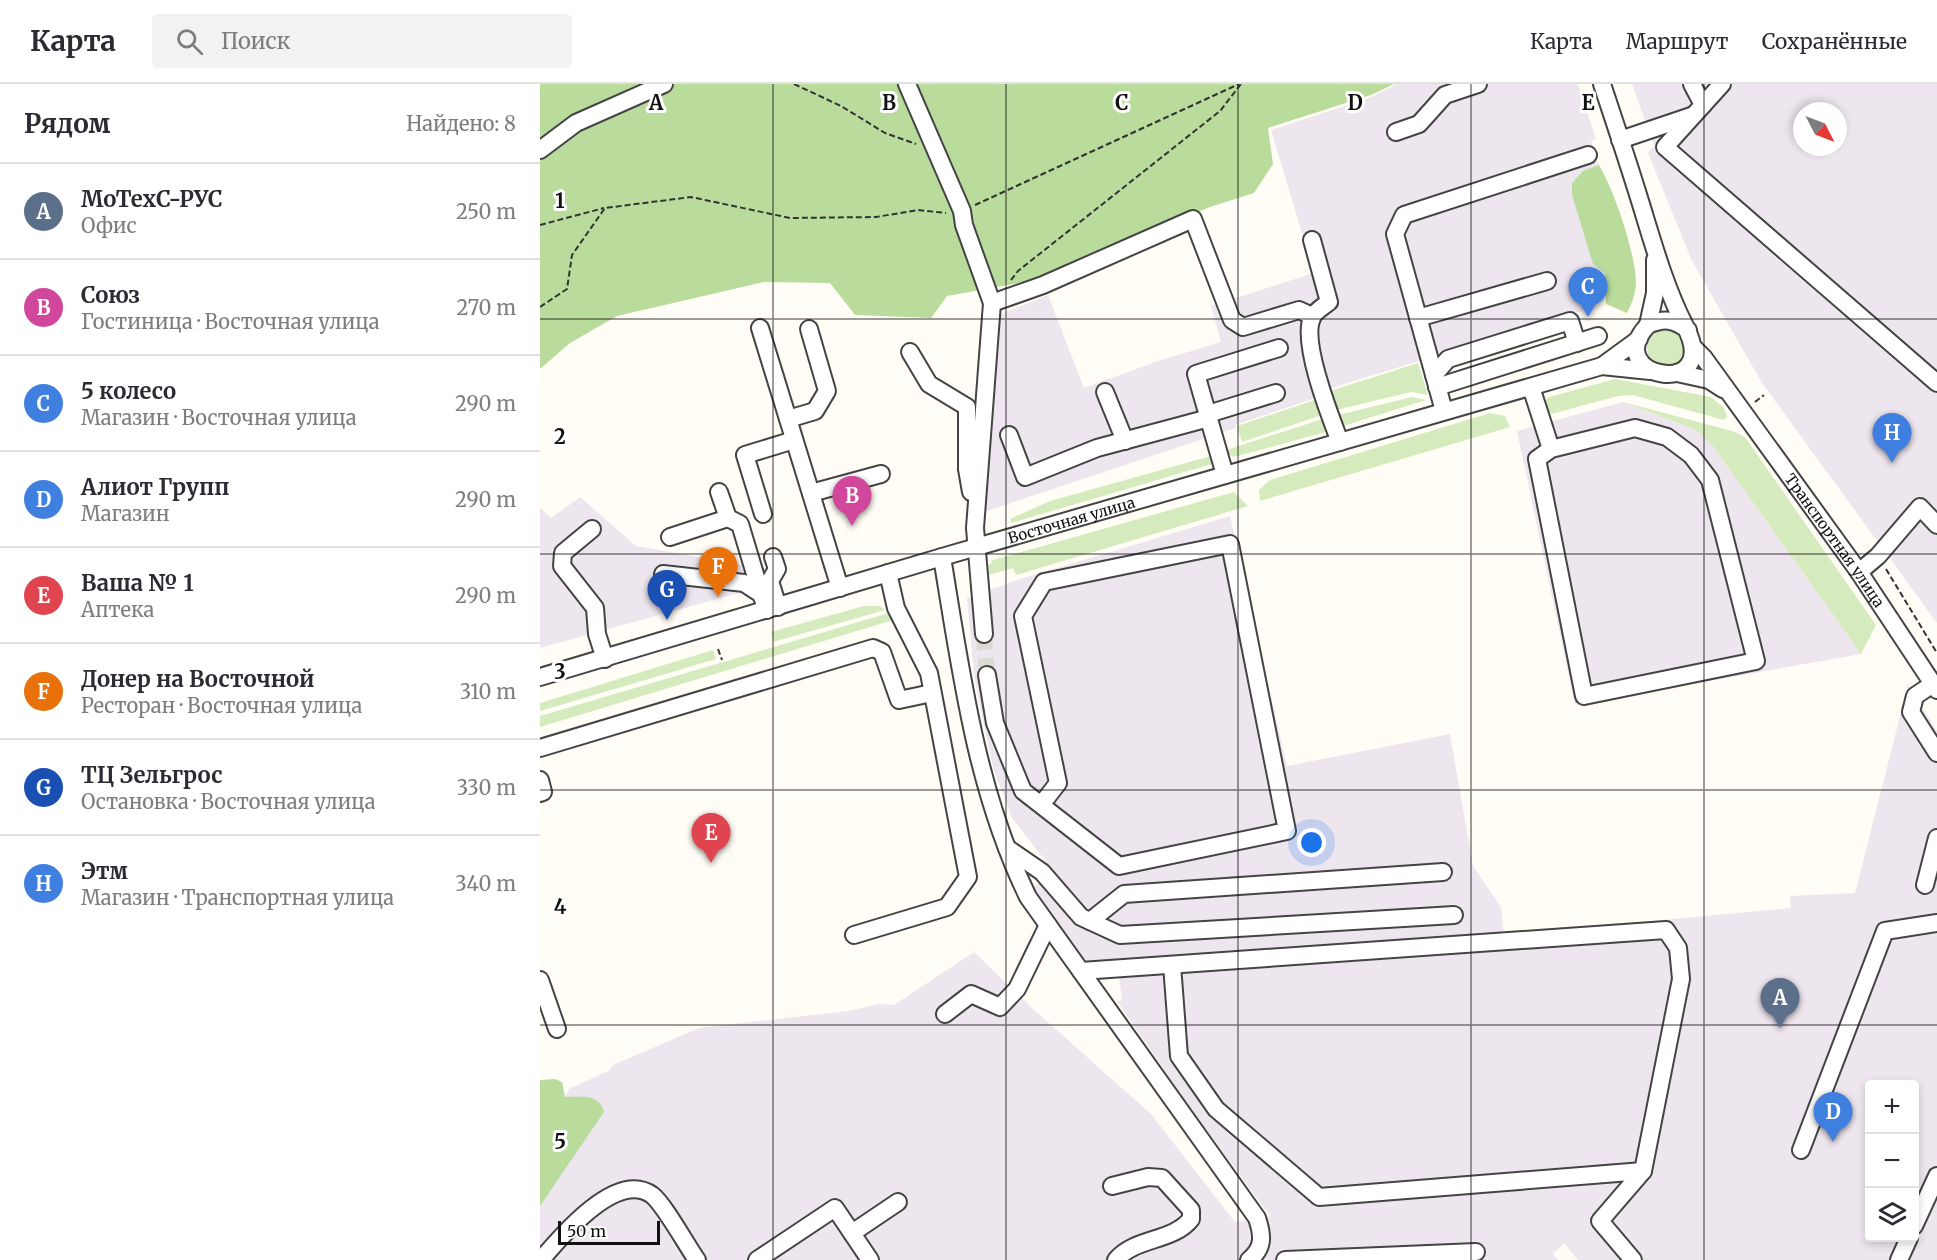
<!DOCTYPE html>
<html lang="ru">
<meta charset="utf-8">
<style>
:root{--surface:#fff;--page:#f2f2f3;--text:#2b2b33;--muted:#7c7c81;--line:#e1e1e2;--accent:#111827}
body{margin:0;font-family:Merriweather,serif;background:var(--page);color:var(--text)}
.controls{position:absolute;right:18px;bottom:18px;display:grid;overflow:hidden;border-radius:6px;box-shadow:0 3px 9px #0003}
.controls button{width:54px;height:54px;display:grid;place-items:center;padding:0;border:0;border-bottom:2px solid var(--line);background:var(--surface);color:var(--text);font:30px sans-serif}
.compass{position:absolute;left:1253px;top:18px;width:54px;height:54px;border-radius:50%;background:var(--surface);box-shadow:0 3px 9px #0003;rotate:132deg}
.scale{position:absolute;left:18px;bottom:15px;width:102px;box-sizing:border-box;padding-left:6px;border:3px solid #111;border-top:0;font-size:16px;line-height:21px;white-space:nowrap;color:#111;-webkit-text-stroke:4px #fff;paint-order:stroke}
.you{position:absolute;left:772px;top:759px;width:21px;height:21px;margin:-15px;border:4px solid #fff;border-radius:50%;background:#1a73e8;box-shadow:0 0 0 9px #1a73e833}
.badge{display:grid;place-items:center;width:39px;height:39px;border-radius:50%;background:var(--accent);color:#fff;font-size:20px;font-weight:700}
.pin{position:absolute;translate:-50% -50px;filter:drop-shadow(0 2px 3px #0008)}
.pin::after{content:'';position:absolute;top:32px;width:21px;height:18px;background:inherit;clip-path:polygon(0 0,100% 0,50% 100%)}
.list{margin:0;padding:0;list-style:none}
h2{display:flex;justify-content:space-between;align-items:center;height:78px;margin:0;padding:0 24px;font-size:26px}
h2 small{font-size:20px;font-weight:400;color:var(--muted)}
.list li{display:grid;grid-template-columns:39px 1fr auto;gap:18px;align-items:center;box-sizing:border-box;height:96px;padding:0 24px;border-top:2px solid var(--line)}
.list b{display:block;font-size:22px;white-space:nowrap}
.list p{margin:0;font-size:20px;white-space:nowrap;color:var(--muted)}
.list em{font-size:20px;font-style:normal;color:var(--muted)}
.icon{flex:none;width:33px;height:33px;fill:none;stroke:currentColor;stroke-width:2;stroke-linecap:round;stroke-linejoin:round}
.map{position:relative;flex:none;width:1397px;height:1176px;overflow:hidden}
header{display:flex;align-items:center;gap:36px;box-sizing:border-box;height:84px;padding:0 30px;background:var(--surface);border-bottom:2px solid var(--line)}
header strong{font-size:28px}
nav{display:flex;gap:33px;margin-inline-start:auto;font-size:21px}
.search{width:420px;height:54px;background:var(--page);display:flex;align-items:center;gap:15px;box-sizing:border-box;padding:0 21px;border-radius:6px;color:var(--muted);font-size:22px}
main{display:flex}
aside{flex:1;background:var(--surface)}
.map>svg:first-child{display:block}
.industrial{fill:#eee6ef;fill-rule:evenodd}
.green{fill:#d5ebbd}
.forest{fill:#b9dc9c}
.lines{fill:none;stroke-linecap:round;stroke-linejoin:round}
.minor-tunnel{stroke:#dbdad3;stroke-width:16;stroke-dasharray:16 8;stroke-linecap:butt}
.minor-casing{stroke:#444;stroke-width:20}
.path{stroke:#333;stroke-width:2;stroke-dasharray:6 3;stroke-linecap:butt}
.minor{stroke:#fff;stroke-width:16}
.grid{fill:none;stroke:#111;stroke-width:1.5;stroke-opacity:0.55}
.labels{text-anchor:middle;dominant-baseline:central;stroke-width:6;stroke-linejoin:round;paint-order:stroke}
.street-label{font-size:15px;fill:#111;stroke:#fff}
.grid-label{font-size:20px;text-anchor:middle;font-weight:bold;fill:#111;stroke:#fff;stroke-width:6;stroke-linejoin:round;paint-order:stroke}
</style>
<header>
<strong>Карта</strong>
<div class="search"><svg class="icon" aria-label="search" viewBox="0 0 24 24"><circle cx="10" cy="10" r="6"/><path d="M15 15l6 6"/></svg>Поиск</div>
<nav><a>Карта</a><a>Маршрут</a><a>Сохранённые</a></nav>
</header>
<main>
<aside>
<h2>Рядом<small>Найдено: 8</small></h2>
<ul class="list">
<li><span class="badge" style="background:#5c6f8a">A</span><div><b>МоТехС-РУС</b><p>Офис</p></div><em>250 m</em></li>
<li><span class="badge" style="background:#d1479c">B</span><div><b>Союз</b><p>Гостиница · Восточная улица</p></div><em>270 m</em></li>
<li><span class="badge" style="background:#3f7fe0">C</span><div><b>5 колесо</b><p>Магазин · Восточная улица</p></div><em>290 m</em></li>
<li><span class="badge" style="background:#3f7fe0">D</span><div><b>Алиот Групп</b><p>Магазин</p></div><em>290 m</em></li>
<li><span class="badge" style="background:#e0444e">E</span><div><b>Ваша № 1</b><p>Аптека</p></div><em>290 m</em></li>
<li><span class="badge" style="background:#e8710a">F</span><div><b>Донер на Восточной</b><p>Ресторан · Восточная улица</p></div><em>310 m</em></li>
<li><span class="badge" style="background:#1a4fb4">G</span><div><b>ТЦ Зельгрос</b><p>Остановка · Восточная улица</p></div><em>330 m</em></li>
<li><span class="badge" style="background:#3f7fe0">H</span><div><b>Этм</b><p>Магазин · Транспортная улица</p></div><em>340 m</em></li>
</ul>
</aside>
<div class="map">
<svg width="1397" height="1176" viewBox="0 0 1397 1176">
<rect width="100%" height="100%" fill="#fffdf5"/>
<g class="industrial">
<path d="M857 0H1038L1056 55 1051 57 1084 160 1055 223 778 308 779 313 695 341 696 344 444 428 457 232 508 211 544 304 621 276 681 258 671 222 774 189 731 46 829 14Z"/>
<path d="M1092 0H1397V539L1222 299 1152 177 1108 69 1114 62ZM1262 27H1298V63H1262Z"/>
<path d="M1083 318 1156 346 1172 361 1321 570 1035 621 977 347Z"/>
<path d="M40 413 96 462 203 481 206 487 202 508 0 564V424L11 434Z"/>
<path d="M690 432 747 682 910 650 933 782 961 823 964 851 1251 824 1250 812 1315 809 1368 601 1397 647V1176H1038L1024 1159 1013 1170 1018 1176H0V1059L29 1005 68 987 73 981 159 944 308 927 339 920 354 921 434 868 492 924 611 1030 695 1138 730 1132 646 1018 577 917 582 916 577 877H546L492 806 511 784 472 734 453 684 434 592 427 514 477 496ZM1330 1000H1374V1154H1330Z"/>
</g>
<g class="green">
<circle cx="1126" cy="264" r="19"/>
<path d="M878 279 888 311 871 308 792 327 787 308Z"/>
<path d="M1075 295 1171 313 1184 324 1187 332 1184 336 1093 311 1078 312 1007 331 1004 319 1009 313Z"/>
<path d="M872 313 886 316 803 342 796 339 794 332Z"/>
<path d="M781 314 785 330 702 358 697 342Z"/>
<path d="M1083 318 1192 347 1205 353 1336 541 1321 570 1172 361 1156 346Z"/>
<path d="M950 329 965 332 970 343 720 417 719 406 730 396Z"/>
<path d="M786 334 789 341 786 348 694 373 687 369 686 366Z"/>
<path d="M671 372 673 374 672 380 471 439 470 435 510 417Z"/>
<path d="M694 408 708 422 476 491 473 484 449 491 448 482 453 476Z"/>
<path d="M324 522H340L345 526 233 558 231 548Z"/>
<path d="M349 529 353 536 0 643V632Z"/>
<path d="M173 566 176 575 0 627V619Z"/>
</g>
<g class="forest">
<path d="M0 0H854L831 11 728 44 733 80 714 109 670 123 587 156 501 195 407 212 391 234 315 231 290 199 224 198 77 232 30 259 0 285Z"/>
<path d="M1059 81C1074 106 1095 168 1096 197 1096 209 1092 219 1087 229L1066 220 1065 189 1053 180 1032 111V99L1043 87Z"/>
<path d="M15 995 22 998 25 1013C40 1012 61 1010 64 1028L0 1122V996Z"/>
</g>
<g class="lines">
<path class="minor-tunnel" d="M444 550 447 591"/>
<defs>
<g id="minor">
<path d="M367 0 422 127 424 141 452 219 435 444 444 550"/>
<path d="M1062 0C1075 39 1088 78 1100 117 1113 159 1125 203 1145 242 1184 317 1058 294 1108 241 1124 234 1134 235 1148 246"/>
<path d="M1152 0 1163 21"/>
<path d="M1182 0 1125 63 1397 299"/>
<path d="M856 48 879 40 905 11 938 0"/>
<path d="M1080 56 1151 32"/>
<path d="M0 66 36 39 124 0"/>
<path d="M772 156 789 218C784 222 774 228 772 234 761 258 790 332 800 358"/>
<path d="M452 219 503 201 653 135 692 236 703 243 759 226 772 232"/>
<path d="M878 234 1007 197"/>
<path d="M1108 241 1115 209V176"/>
<path d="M220 244 300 504"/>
<path id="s1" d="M1153 263 1164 274 1319 488 1397 606"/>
<path d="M370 268 389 300 427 323V385L431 408"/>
<path d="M1062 282 1099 255"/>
<path d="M1137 289 1169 296 1183 305"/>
<path d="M894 291 908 275 1030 237 1037 259"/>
<path d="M897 303 1058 252"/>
<path d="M991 303 1011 365"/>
<path d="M565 308 585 357"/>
<path d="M904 327 855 150 864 131 1048 71"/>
<path d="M668 330 736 309"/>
<path d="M248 335 275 327 287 307 269 245"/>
<path d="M1095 344 1127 353 1151 371 1170 396 1216 577 1044 612 997 375 1011 365Z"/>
<path d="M469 351 485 393 557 364 669 334"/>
<path d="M685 391 656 290 739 264"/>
<path d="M179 408 188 434 200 440 221 510"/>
<path d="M271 409 341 390"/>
<path d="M223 430 205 371 254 356"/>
<path d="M52 445 23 469 22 482 55 524 57 550 65 575"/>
<path d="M130 453 188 434"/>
<path d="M233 473 237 485 230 497 238 523"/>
<path d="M402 473C421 588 436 707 488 813L717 1134C723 1152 724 1164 709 1176"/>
<path d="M1319 488 1338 472 1380 423 1397 441"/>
<path d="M123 490 204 499 221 510 227 526"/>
<path d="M447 591 455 639 483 707 579 782 747 747 690 460 504 498 483 532 518 699 501 721"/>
<path id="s2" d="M0 593 402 473 1062 282 1110 287"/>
<path d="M1393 600 1375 612 1371 628 1397 669"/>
<path d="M0 664 333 564 342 568 359 616 392 609"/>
<path d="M0 696 3 708 0 709"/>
<path d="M467 764 502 788 541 833 580 851 914 831"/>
<path d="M1385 801 1397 754"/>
<path d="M550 837 584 810 903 788"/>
<path d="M314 851 407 823 428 793 389 589 356 524 348 489"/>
<path d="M632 881 639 972 676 1025 779 1113 1103 1087"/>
<path d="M541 887 1126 846 1138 864 1141 895 1103 1087 1060 1137 1093 1176"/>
<path d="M0 896 17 945"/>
<path d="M405 930 431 910 460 923 477 905 508 841"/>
<path d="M1261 1066 1345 847 1397 839"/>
<path d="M572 1102 608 1093 622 1094 651 1126V1135C633 1158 595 1153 576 1176"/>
<path d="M1374 1142 1397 1092"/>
<path d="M312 1149 358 1118"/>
<path d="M1 1176C22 1151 77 1086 112 1111 124 1120 147 1162 157 1176"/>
<path d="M217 1176 295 1124 330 1176"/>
<path d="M745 1176 936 1168"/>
<path d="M1359 1176 1369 1154"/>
</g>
</defs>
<use href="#minor" class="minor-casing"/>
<g class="path">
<path d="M254 0 301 22 345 49 376 60"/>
<path d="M435 121 699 0"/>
<path d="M0 141 64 124"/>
<path d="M471 196 478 187 680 27 701 0"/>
<path d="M0 223 27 205 32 171 65 124 151 113 250 134 336 133 378 126 406 129"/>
<path d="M1215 318 1224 311"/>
<path d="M1346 485 1397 569"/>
<path d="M178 565 182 576"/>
</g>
<use href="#minor" class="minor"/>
</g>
<path class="grid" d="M233 0V1176M466 0V1176M698 0V1176M931 0V1176M1164 0V1176M0 235H1397M0 470H1397M0 706H1397M0 941H1397"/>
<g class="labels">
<g class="street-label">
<text stroke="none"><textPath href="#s2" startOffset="554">Восточная улица</textPath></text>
<text stroke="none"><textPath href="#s1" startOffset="240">Транспортная улица</textPath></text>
</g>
</g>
<g class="grid-label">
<text x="116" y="26">A</text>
<text x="349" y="26">B</text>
<text x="582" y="26">C</text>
<text x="815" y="26">D</text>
<text x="1048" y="26">E</text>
<text x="20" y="124">1</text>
<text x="20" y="360">2</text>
<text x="20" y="595">3</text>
<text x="20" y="830">4</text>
<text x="20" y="1065">5</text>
</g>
</svg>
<div class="controls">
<button>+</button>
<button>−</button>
<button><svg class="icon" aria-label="layers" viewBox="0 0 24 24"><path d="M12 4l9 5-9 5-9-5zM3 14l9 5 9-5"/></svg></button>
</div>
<svg class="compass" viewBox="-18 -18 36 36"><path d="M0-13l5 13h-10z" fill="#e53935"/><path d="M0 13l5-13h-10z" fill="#7c7c81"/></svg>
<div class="scale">50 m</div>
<div class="you"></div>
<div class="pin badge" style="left:1240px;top:944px;background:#5c6f8a">A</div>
<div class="pin badge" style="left:312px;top:442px;background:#d1479c">B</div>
<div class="pin badge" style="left:1048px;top:233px;background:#3f7fe0">C</div>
<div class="pin badge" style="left:1293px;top:1058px;background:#3f7fe0">D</div>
<div class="pin badge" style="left:171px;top:779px;background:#e0444e">E</div>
<div class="pin badge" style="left:178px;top:513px;background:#e8710a">F</div>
<div class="pin badge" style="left:127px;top:536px;background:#1a4fb4">G</div>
<div class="pin badge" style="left:1352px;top:379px;background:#3f7fe0">H</div>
</div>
</main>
